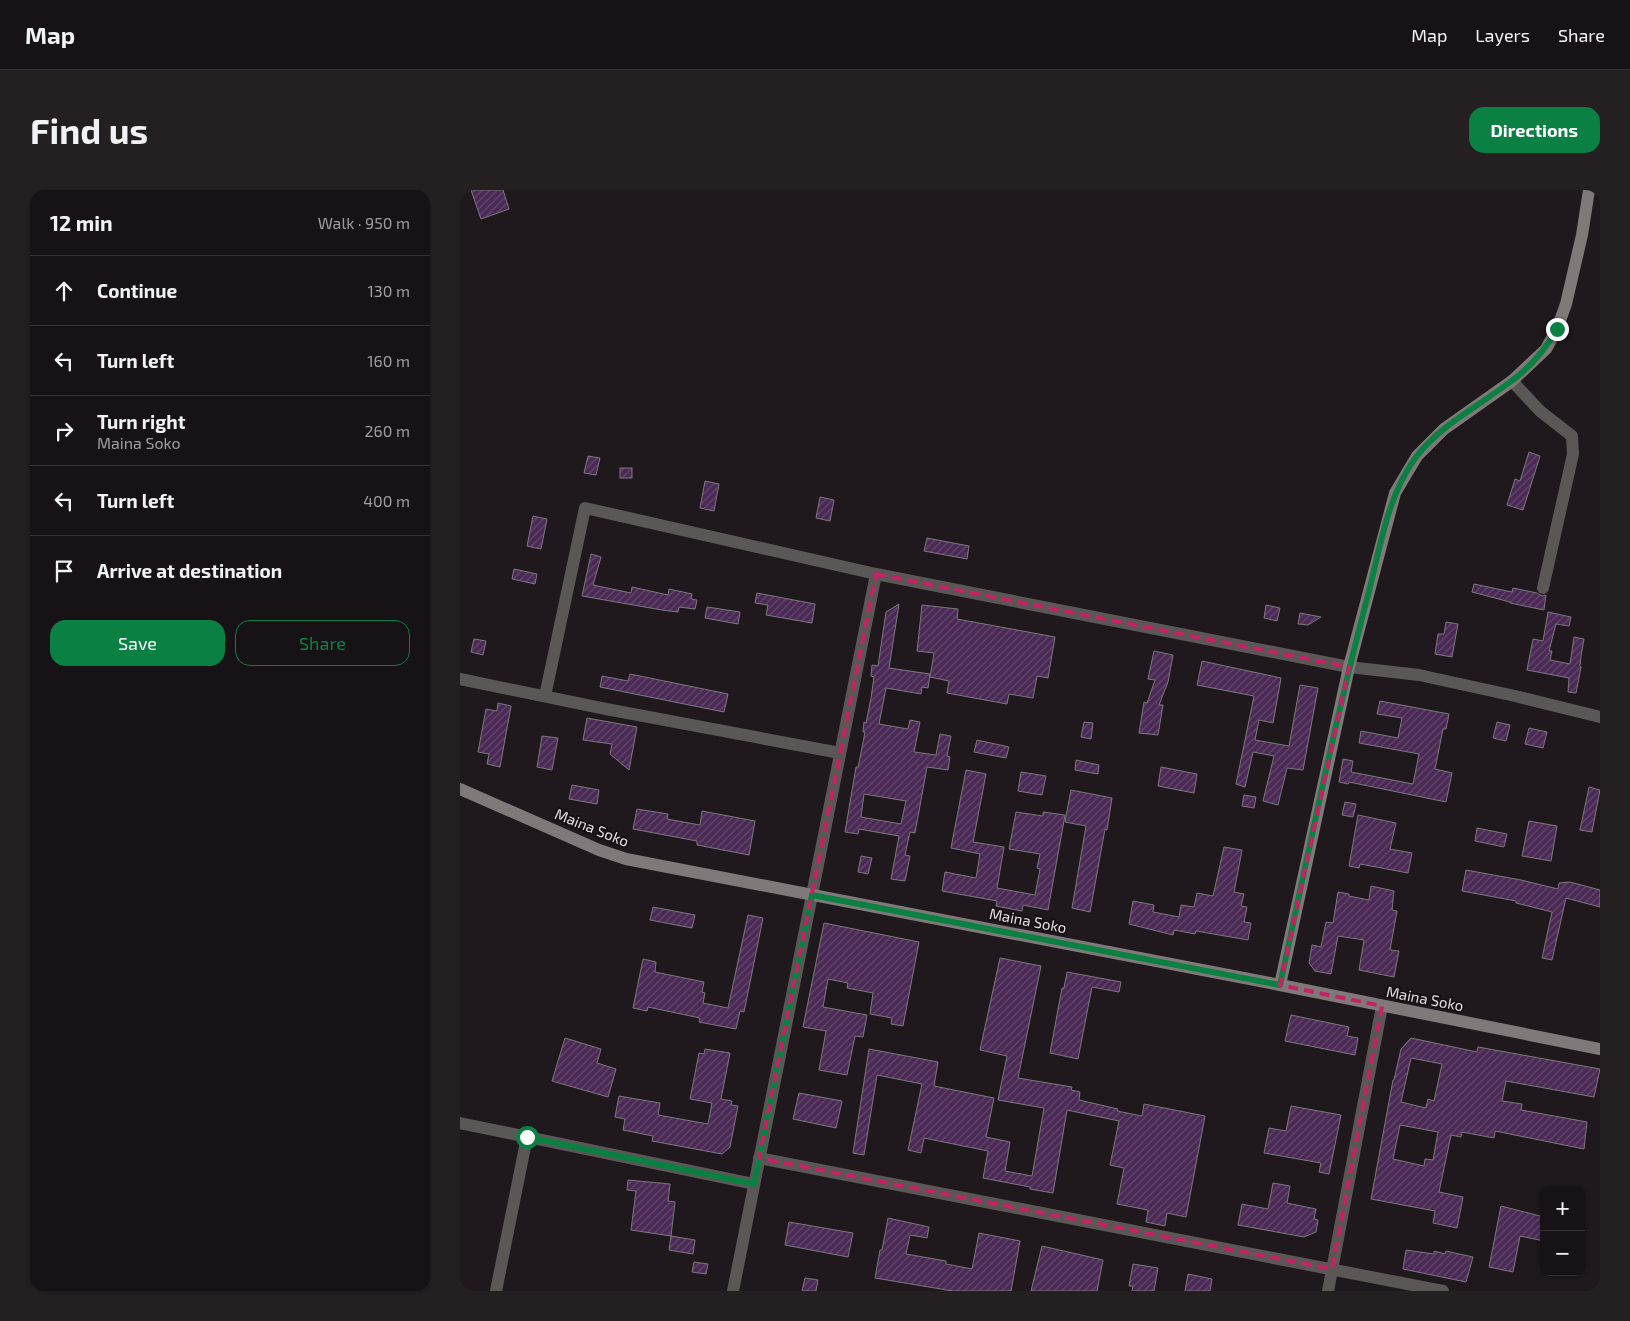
<!DOCTYPE html>
<meta charset="utf-8">
<style>
:root{--surface:#171215;--page:#242022;--text:#f1f3f6;--muted:#9e9ea0;--line:#363234;--accent:#0b8043}
body{margin:0;font-family:"Exo 2",sans-serif;background:var(--page);color:var(--text)}
.controls{position:absolute;right:15px;bottom:15px;display:grid;overflow:hidden;border-radius:10px;box-shadow:0 1px 4px #0004}
.controls button{width:45px;height:45px;display:grid;place-items:center;padding:0;border:0;border-bottom:1px solid var(--line);background:var(--surface);color:var(--text);font:25px sans-serif}
.stop{position:absolute;width:15px;height:15px;margin:-11px;border:4px solid #0b8043;border-radius:50%;background:#fff}
.stop.end{background:#0b8043;border-color:#fff;box-shadow:0 1px 5px #0008}
.list{margin:0;padding:0;list-style:none}
h2{display:flex;justify-content:space-between;align-items:center;height:65px;margin:0;padding:0 20px;font-size:21px}
h2 small{font-size:16px;font-weight:400;color:var(--muted)}
.list li{display:grid;grid-template-columns:32px 1fr auto;gap:15px;align-items:center;box-sizing:border-box;height:70px;padding:0 20px;border-top:1px solid var(--line)}
.list b{display:block;font-size:19px;white-space:nowrap}
.list p{margin:0;font-size:16px;white-space:nowrap;color:var(--muted)}
.list em{font-size:16px;font-style:normal;color:var(--muted)}
.actions{display:flex;gap:10px;padding:15px 20px}
.actions a{flex:1;padding:11px 0;border:1px solid var(--accent);border-radius:15px;text-align:center;font-size:18px;color:var(--accent)}
.actions .main{background:var(--accent);color:#fff}
.icon{flex:none;width:28px;height:28px;fill:none;stroke:currentColor;stroke-width:2;stroke-linecap:round;stroke-linejoin:round}
.map{position:relative;flex:none;width:1140px;height:1101px;overflow:hidden;border-radius:15px}
header{display:flex;align-items:center;gap:30px;box-sizing:border-box;height:70px;padding:0 25px;background:var(--surface);border-bottom:1px solid var(--line)}
header strong{font-size:24px}
nav{display:flex;gap:28px;margin-inline-start:auto;font-size:18px}
.intro{display:flex;align-items:center;justify-content:space-between;box-sizing:border-box;height:120px;padding:0 30px}
h1{margin:0;font-size:35px}
.button{padding:12px 22px;border-radius:15px;background:var(--accent);color:#fff;font-size:18px;font-weight:700}
main{display:flex;gap:30px;padding:0 30px}
aside{flex:1;background:var(--surface);border-radius:15px;box-shadow:0 1px 4px #0004}
.map>svg:first-child{display:block}
.building{fill:url(#building-hatch);stroke:#7e787f;fill-rule:evenodd}
.lines{fill:none;stroke-linecap:round;stroke-linejoin:round}
.street{stroke:#5b5757;stroke-width:12}
.secondary{stroke:#80797a;stroke-width:12}
.route{stroke:#0b8043;stroke-width:6}
.marked{fill:none;stroke:#c42262;stroke-width:4;stroke-dasharray:10 6;stroke-linejoin:round}
.labels{text-anchor:middle;dominant-baseline:central;stroke-width:4;stroke-linejoin:round;paint-order:stroke}
.street-label{font-size:15px;fill:#e4dfe2;stroke:#160f13}
</style>
<header>
<strong>Map</strong>
<nav><a>Map</a><a>Layers</a><a>Share</a></nav>
</header>
<div class="intro"><h1>Find us</h1><a class="button">Directions</a></div>
<main>
<aside>
<h2>12 min<small>Walk · 950 m</small></h2>
<ul class="list">
<li><svg class="icon" aria-label="ahead" viewBox="0 0 24 24"><path d="M12 20V5M6 11l6-6 6 6"/></svg><div><b>Continue</b></div><em>130 m</em></li>
<li><svg class="icon" aria-label="left" viewBox="0 0 24 24"><path d="M17 20v-9H6M10 6l-5 5 5 5"/></svg><div><b>Turn left</b></div><em>160 m</em></li>
<li><svg class="icon" aria-label="right" viewBox="0 0 24 24"><path d="M7 20v-9h11M14 6l5 5-5 5"/></svg><div><b>Turn right</b><p>Maina Soko</p></div><em>260 m</em></li>
<li><svg class="icon" aria-label="left" viewBox="0 0 24 24"><path d="M17 20v-9H6M10 6l-5 5 5 5"/></svg><div><b>Turn left</b></div><em>400 m</em></li>
<li><svg class="icon" aria-label="arrive" viewBox="0 0 24 24"><path d="M6 21V4h12l-3 4 3 4H6"/></svg><div><b>Arrive at destination</b></div></li>
</ul>
<div class="actions"><a class="main">Save</a><a>Share</a></div>
</aside>
<div class="map">
<svg width="1140" height="1101" viewBox="0 0 1140 1101">
<defs>
<pattern id="building-hatch" width="6" height="6" patternUnits="userSpaceOnUse" patternTransform="scale(1.25)"><rect width="6" height="6" fill="#4a2a55"/><path d="M-1 1l2-2M0 6l6-6M5 7l2-2" fill="none" stroke="#64486d"/></pattern>
</defs>
<rect width="100%" height="100%" fill="#1f181c"/>
<g class="building">
<path d="M11 0H43L49 19 21 29Z"/>
<path d="M1069 262 1080 266 1063 320 1047 315 1055 289 1060 291Z"/>
<path d="M128 266 140 268 136 285 124 283Z"/>
<rect x="160" y="278" width="12" height="10"/>
<path d="M245 291 259 294 254 321 240 318Z"/>
<path d="M360 307 374 310 370 331 356 328Z"/>
<path d="M73 326 87 329 81 359 67 356Z"/>
<path d="M467 348 509 356 507 369 464 361Z"/>
<path d="M131 364 141 367 133 395 171 403 172 397 208 405 209 399 232 404 231 409 237 410 235 419 219 417 218 422 202 420 122 406Z"/>
<path d="M54 379 77 384 75 394 52 389Z"/>
<path d="M1014 394 1052 402 1053 398 1077 403 1082 406 1086 405 1084 420 1050 413V412L1012 402Z"/>
<path d="M297 403 355 414 352 433 306 425 308 415 295 413Z"/>
<path d="M439 414 429 478 470 484 468 498 462 497 461 504 426 498 419 534 448 539 450 530 460 532 454 562 476 565 480 544 491 546 487 566 490 567 488 580 467 577 455 643 450 642 445 665 450 666 445 691 431 689 439 646 399 639 398 644 385 642 396 577H398L400 568 405 542H403L404 532 406 533 411 508 414 487 411 486 412 475 418 476 426 422ZM404 604 446 611 441 634 401 627Z"/>
<path d="M462 415 498 419 497 429 595 447 588 488 577 486 573 508 549 504 547 514 487 503 489 491 470 487 474 463 457 461Z"/>
<path d="M806 415 820 418 817 431 804 428Z"/>
<path d="M247 417 280 422 278 434 245 428Z"/>
<path d="M1088 422 1111 427 1109 436 1096 434 1089 461H1092L1090 470 1110 474 1114 447 1124 449 1121 466 1120 476 1121 477 1116 503 1108 502 1109 488 1067 480 1073 449 1083 451Z"/>
<path d="M840 423 861 427 848 435 838 434Z"/>
<path d="M986 432 998 434 992 467 975 464 978 444H984Z"/>
<path d="M14 449 26 451 23 465 11 462Z"/>
<path d="M694 461 713 465 708 492 699 515H703L698 545 679 543 684 512 687 513 695 490 688 489Z"/>
<path d="M742 471 821 488 813 533 799 530 795 550 829 556 840 495 858 498 843 580 827 578 818 615 803 611 814 566 793 562 785 597 776 594 794 506 737 495Z"/>
<path d="M170 484 268 504 264 522 140 497 142 486 168 491Z"/>
<path d="M920 511 989 524 986 539H983L975 579 992 583 986 612 889 592 888 594 879 592 883 569 893 571 891 582 953 594 959 564 899 553 901 541 938 548 942 528 917 524Z"/>
<path d="M38 513 51 516 40 577 27 574 29 564 18 562 26 519 37 521Z"/>
<path d="M127 528 177 537 169 580 150 564 152 554 123 550Z"/>
<path d="M624 532 633 533 631 549 621 547Z"/>
<path d="M1037 532 1050 535 1046 551 1033 548Z"/>
<path d="M1069 538 1087 542 1083 558 1065 554Z"/>
<path d="M82 546 98 548 92 580 77 577Z"/>
<path d="M517 550 549 557 546 568 514 562Z"/>
<path d="M616 570 639 575 638 584 615 580Z"/>
<path d="M701 577 737 584 734 603 698 596Z"/>
<path d="M506 580 526 584 513 652 544 657 537 698 575 705 580 679 577 678 580 664 549 659 556 622 583 626V622L605 625 588 720 563 715 562 721 536 716 537 711 482 701 485 682 516 688 520 664 491 658Z"/>
<path d="M561 582 586 586 582 605 558 601Z"/>
<path d="M112 595 139 600 137 614 109 609Z"/>
<path d="M1129 597 1140 600 1132 642 1120 640Z"/>
<path d="M611 600 652 608 647 640 645 639 630 722 612 718 626 636 605 632Z"/>
<path d="M784 605 796 607 794 618 782 616Z"/>
<path d="M885 612 896 614 893 627 882 625Z"/>
<path d="M177 619 208 624 207 629 240 635 242 621 295 631 289 665 237 655V651L173 639Z"/>
<path d="M898 625 936 633 930 659 952 663 948 683 900 674 899 678 889 676Z"/>
<path d="M1069 631 1097 636 1091 671 1062 666Z"/>
<path d="M1017 638 1047 644 1044 657 1015 651Z"/>
<path d="M764 657 782 660 774 702 784 704 781 716 787 717 784 732 791 733 788 750 736 741 735 744 714 740 713 745 669 734 673 711 694 715 693 722 719 727 721 715 734 717 737 703 753 706Z"/>
<path d="M401 666 412 668 408 684 398 682Z"/>
<path d="M1006 680 1061 690 1098 699 1099 693 1110 692 1140 700V717L1106 708 1092 770 1082 768 1092 722 1056 713V711L1002 701Z"/>
<path d="M911 696 934 701 932 720 937 721 930 760 939 761 934 787 899 780 904 750 878 746 871 784 855 781 849 773 852 755 861 757 866 732 873 733 878 702 889 704V706L909 710Z"/>
<path d="M193 717 235 725 232 738 190 730Z"/>
<path d="M288 725 303 728 284 822 280 821 276 839 239 832 240 828 188 817 187 821 173 818 183 769 196 772 195 782 244 792 242 802 245 803 243 813 268 818Z"/>
<path d="M364 733 459 752 443 836 431 834 432 828 410 824 413 803 387 798 388 793 368 789 363 817 407 825 403 847 395 846 387 885 359 880 366 841 343 837Z"/>
<path d="M540 768 581 776 558 888 612 897 611 900 620 902 619 910 658 919 657 921 682 926 684 914 745 926 726 1027 707 1023 705 1036 686 1032 688 1020 657 1014 664 978 650 975 659 931 607 920 593 1003 570 999V997L523 988 528 961 464 948 461 963 448 960 462 894 417 885 404 965 393 963 409 859 478 872 474 896 534 908 526 947 550 952 545 981 572 986 584 918 538 910 547 866 520 860Z"/>
<path d="M607 782 661 792 659 802 632 797 618 869 590 863 602 798H604Z"/>
<path d="M831 825 889 837 887 846 898 848 895 865 825 851Z"/>
<path d="M105 848 141 859 137 873 156 879 148 907 92 891Z"/>
<path d="M951 848 1017 862 1018 857 1140 879 1134 907 1046 891 1042 911 1062 914 1061 920 1127 932 1124 959 1035 941 1034 948 1002 942 1001 947 991 945 979 1002 1003 1007 997 1038 973 1033 975 1021 911 1009 933 890H934L941 859ZM951 868 982 874 974 911 968 909 966 918 941 912ZM940 935 978 942 973 970 965 969 964 976 933 969Z"/>
<path d="M245 859 270 863 261 909 272 911 271 915 278 916 270 957 262 964 192 951 193 946 163 940 165 929 155 927 159 906 200 913 198 925 248 934 252 913 230 909 239 863 244 864Z"/>
<path d="M339 903 382 911 376 938 333 929Z"/>
<path d="M831 916 881 925 869 984 859 982 861 973 804 963 809 938 826 941Z"/>
<path d="M168 990 210 994 208 1011 215 1012 211 1046 171 1040 176 1001 167 1000Z"/>
<path d="M813 993 830 996 827 1013 856 1019 854 1029 858 1030 856 1042 844 1047 778 1035 782 1014 808 1019Z"/>
<path d="M1041 1016 1084 1027V1051L1060 1046 1053 1082 1029 1077Z"/>
<path d="M428 1028 469 1037 467 1048 450 1045 446 1064 486 1071V1074L512 1079 519 1043 560 1051 551 1101H493L415 1088 420 1060H422Z"/>
<path d="M329 1032 393 1043 388 1067 325 1055Z"/>
<path d="M211 1046 235 1050 233 1064 209 1060Z"/>
<path d="M582 1056 643 1070 637 1101H571Z"/>
<path d="M946 1060 974 1064V1061L985 1064 986 1061 1013 1067 1006 1092 943 1079Z"/>
<path d="M234 1072 248 1074 246 1084 232 1082Z"/>
<path d="M673 1074 698 1078 694 1101H672L673 1096H669Z"/>
<path d="M728 1084 752 1089 750 1101H725Z"/>
<path d="M345 1088 358 1090 356 1101H342Z"/>
</g>
<g class="lines">
<g class="street">
<path d="M1052 191 1080 221 1112 246 1113 264 1083 398"/>
<path d="M0 489 146 519 380 563"/>
<path d="M85 506 125 318 416 384 889 477 959 485 1055 506 1140 527"/>
<path d="M0 933 294 994"/>
<path d="M299 968 983 1101"/>
<path d="M36 1101 67 947"/>
<path d="M273 1101 416 384"/>
<path d="M868 1101 922 816"/>
</g>
<g class="secondary">
<path d="M0 599 139 660 166 669 820 795 1140 859"/>
<path d="M820 795 889 477 935 303 957 266 984 239 1052 191 1086 159 1097 139 1106 114 1122 45 1129 0"/>
</g>
</g>
<g class="lines">
<path class="route" d="M67 947 294 994 352 705 820 795C848 665 874 534 908 405 920 359 927 306 956 267 980 235 1019 216 1050 192 1070 178 1085 160 1097 139"/>
</g>
<path class="marked" d="M416 384 889 477 820 795 922 816 872 1079 299 968Z"/>
<g class="labels">
<g class="street-label">
<text transform="translate(132 637) rotate(22)">Maina Soko</text>
<text transform="translate(568 730) rotate(11)">Maina Soko</text>
<text transform="translate(965 808) rotate(11)">Maina Soko</text>
</g>
</g>
</svg>
<div class="controls">
<button>+</button>
<button>−</button>
</div>
<div class="stop" style="left:67px;top:947px"></div>
<div class="stop end" style="left:1097px;top:139px"></div>
</div>
</main>
